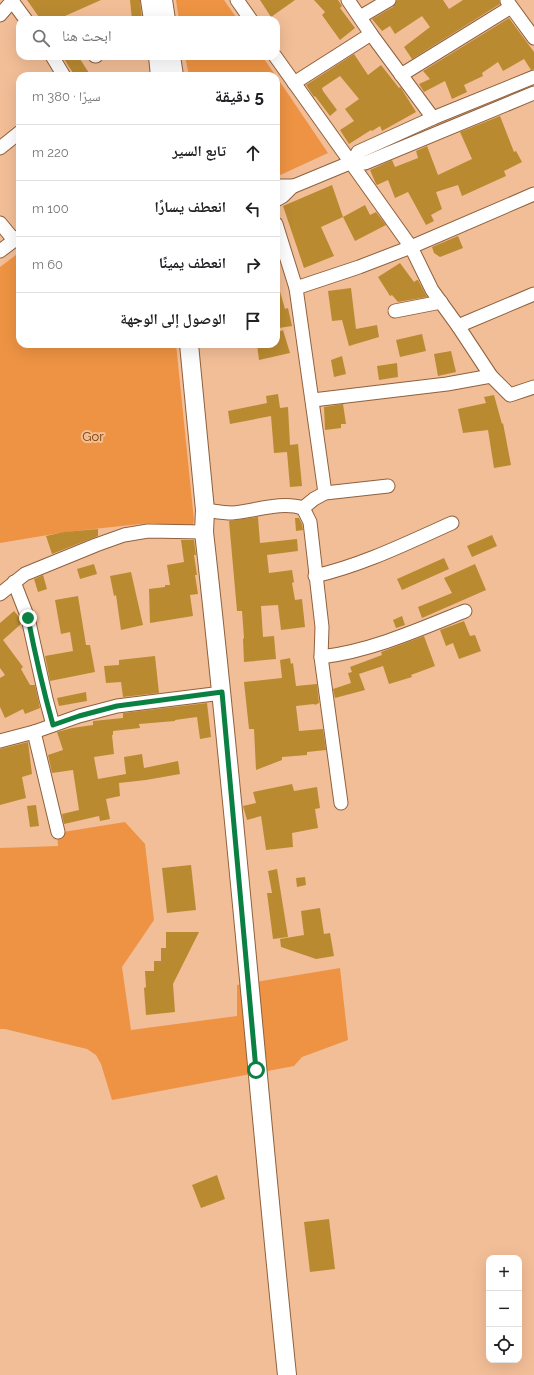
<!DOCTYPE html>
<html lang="ar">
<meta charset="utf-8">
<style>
:root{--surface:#fff;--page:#f6f6f6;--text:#202124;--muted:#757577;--line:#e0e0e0}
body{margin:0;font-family:Raleway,"Noto Naskh Arabic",sans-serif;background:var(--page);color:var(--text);direction:rtl}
.controls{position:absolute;right:12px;bottom:12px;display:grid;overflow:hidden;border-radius:8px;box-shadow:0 4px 16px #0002}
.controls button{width:36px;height:36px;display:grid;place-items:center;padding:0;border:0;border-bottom:1px solid var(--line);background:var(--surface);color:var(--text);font:20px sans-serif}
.stop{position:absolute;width:12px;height:12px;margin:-9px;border:3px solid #0b8043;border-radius:50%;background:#fff}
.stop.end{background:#0b8043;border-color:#fff;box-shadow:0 1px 4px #0008}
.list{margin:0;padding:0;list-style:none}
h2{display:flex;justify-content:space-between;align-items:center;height:52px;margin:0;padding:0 16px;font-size:17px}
h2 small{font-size:13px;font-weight:400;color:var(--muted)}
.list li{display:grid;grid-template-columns:26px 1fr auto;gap:12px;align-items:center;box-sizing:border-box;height:56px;padding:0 16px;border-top:1px solid var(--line)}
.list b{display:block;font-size:15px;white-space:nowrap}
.list em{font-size:13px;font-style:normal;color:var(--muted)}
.icon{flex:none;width:22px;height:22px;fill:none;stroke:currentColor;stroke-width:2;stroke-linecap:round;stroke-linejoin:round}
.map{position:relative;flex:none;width:534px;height:1375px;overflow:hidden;direction:ltr}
.search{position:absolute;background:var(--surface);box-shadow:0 4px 16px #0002;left:16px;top:16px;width:264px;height:44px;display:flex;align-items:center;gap:10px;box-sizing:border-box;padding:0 14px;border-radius:12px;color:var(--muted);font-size:15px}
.panel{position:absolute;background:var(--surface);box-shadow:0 4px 16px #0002;left:16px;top:72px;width:264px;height:276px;border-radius:12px;direction:rtl}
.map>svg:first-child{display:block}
.green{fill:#ee9343}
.building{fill:#ba8a31}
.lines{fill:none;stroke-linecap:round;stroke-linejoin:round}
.minor-casing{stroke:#8f613c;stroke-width:15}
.secondary-casing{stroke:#8f613c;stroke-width:20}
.minor{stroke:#fff;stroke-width:13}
.secondary{stroke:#fff;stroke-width:18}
.route{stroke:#0b8043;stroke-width:5}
.labels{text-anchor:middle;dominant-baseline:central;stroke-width:4;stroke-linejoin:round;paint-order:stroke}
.park-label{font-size:13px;fill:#7e4200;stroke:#f2be97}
</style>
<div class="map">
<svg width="534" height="1375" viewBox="0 0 534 1375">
<rect width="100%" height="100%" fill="#f2be97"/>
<g class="green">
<path d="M176 0H224L238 20H179Z"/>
<path d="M185 56H262L276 76H189Z"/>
<path d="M276 76 328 153 276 177Z"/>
<path d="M20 252V344H176L194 520 192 528 153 523 140 524 66 532 0 543V267Z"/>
<path d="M125 822 145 844 154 920 122 967 131 1030 237 1016V985L340 968 348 1040 302 1057 294 1066 112 1100 101 1064 96 1055 87 1049 5 1029H0V848L58 846 57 833Z"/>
</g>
<g class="building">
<path d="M27 0H101L65 16 68 20H41Z"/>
<path d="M130 0H140L142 20H132Z"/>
<path d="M260 0H295L271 17Z"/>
<path d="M314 0H338L342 6 340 8 355 28 340 40 322 15 325 12Z"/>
<path d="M397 0H443L449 9 463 0H499L500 4 412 59 404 47 430 27 422 16 395 34 390 26 382 31 372 19 393 7Z"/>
<path d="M509 18 534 52V69L531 70 524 59 503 71 498 62 482 73 483 76 464 85 467 92 452 99 445 81 424 92 419 84 430 79 423 71Z"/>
<path d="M354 54 368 75 381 65 399 88 400 87 401 88 416 112 382 131 380 126 372 131 371 130 349 144 340 130 354 121 345 109 359 99 340 76 322 88 323 91 337 110 330 116 315 96 314 97 306 85Z"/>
<path d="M62 56H78L91 76H75Z"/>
<path d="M500 116 514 152 516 151 522 162 504 171 506 176 462 196 458 185 436 192 442 209 431 215 434 221 426 225 408 192 395 198 388 180 377 185 376 184 370 170 392 160 395 167 418 158 416 151 427 146 438 175 472 159 460 132Z"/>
<path d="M332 185 343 217 321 227 334 256 304 268 283 206Z"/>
<path d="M365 205 370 215 376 212 386 225 355 241 343 217Z"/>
<path d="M458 236 463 248 440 257 434 253 432 247Z"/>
<path d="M400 263 414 282 417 280H418L427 297 398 302 392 295 390 296 378 277Z"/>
<path d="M279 288 285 309 288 308 292 326 279 328 276 309V289Z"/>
<path d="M351 288 356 329 377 325 379 337 349 346 342 320 332 321 328 291Z"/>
<path d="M283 330 290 353 259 360 257 344H276V333Z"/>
<path d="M422 334 426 351 400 357 396 340Z"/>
<path d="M451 351 456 372 438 376 434 354Z"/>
<path d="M342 356 346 374 334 377 331 360Z"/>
<path d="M397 363 398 377 379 380 377 366Z"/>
<path d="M278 394 280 408 288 407 290 445 298 444 302 486 290 487 287 452 274 453 271 416 230 424 228 411 267 403 266 396Z"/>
<path d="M494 395 502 424 503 423 511 465 494 468 488 430 463 433 458 409 486 403 484 397Z"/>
<path d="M343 404 346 424H341V428L325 430 324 407Z"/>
<path d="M258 517 260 543 297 539 298 551 267 555 269 573 292 570 294 582 292 583 295 600 302 599 305 627 281 630 278 605 261 606 263 637 274 636 276 659 244 662 243 639 244 638 242 611H237L229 521Z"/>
<path d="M295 518H299L302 524 303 530 296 531Z"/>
<path d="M98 529V536L52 554 46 536 64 532Z"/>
<path d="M492 535 497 546 472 557 467 546Z"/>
<path d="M181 540H194L196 555H194L197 575H195L198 594 190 595 193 616 150 623 149 589 165 587V585H170L167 565 184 562Z"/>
<path d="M444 558 449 569 402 590 397 579Z"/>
<path d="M94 564 97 574 80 579 77 569Z"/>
<path d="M475 564 486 590 422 618 418 607 452 593 444 578Z"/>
<path d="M131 572 143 625 121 630 116 595 114 596 110 576Z"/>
<path d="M43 575 47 589 38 592 34 579Z"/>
<path d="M78 596 86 645H90L95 672 50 681 45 656 73 651 70 632 61 634 55 600Z"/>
<path d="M14 611 19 617 21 624 3 640 23 667 21 669 30 685H35L40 708 25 714 23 709 5 718 0 707V678L5 675 0 668V623Z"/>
<path d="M402 616 405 625 396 628 393 620Z"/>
<path d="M464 621 470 636 475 635 481 651 459 659 453 643 446 646 440 630Z"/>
<path d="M424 636 435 666 411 675 412 677 389 684 383 666 359 674 365 690 335 698 333 689 351 683 348 673 352 672 350 667 382 655 381 652Z"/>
<path d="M155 656 159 693 123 697 121 682 106 683 104 666 119 665V660Z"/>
<path d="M290 658 291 664 293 663 296 686 317 684 319 703 315 705 314 704 296 706 299 731 323 729 326 750 307 752V755L282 757V760L256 770 254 729H249L244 682 282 678 280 660Z"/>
<path d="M86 692 87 701 59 706 57 698Z"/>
<path d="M207 703 211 737 200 739 197 717 175 720V721L139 724 140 728 113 731V735H112L114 754 94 757 98 779 126 774 124 757 142 754 144 768 178 761 180 774 146 780 119 783 120 796 106 799 110 819 100 821 99 816 64 824 62 814 79 810 73 770 52 773 48 755 63 750 57 732 72 728 93 725V721L123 718V713Z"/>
<path d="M28 742 32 774 22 777 26 798 0 805V749Z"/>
<path d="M292 784 294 791 317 787 320 808 315 809 318 828 292 833 293 847 266 850 261 816 247 820 243 806 256 803 253 792Z"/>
<path d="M36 805 39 826 30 827 27 806Z"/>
<path d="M191 865 196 910 167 913 162 868Z"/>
<path d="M277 869 288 937 273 939 267 893H272L268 871Z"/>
<path d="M305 877 306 885 297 887 296 878Z"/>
<path d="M320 908 324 934 330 933 334 956 316 959 281 947 280 939 304 935 301 911Z"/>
<path d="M166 932H199L173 984 175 1012 146 1015 144 988 146 987 145 971H154V961H161V948H166Z"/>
<path d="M217 1175 225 1199 201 1208 192 1185Z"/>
<path d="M329 1219 335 1269 310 1272 304 1222Z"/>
</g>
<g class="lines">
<defs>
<g id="minor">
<path d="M237 0 251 20"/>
<path d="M348 0 371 34 433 118"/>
<path d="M12 1 26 20"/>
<path d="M507 1 534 38"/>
<path d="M0 15 13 0"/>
<path d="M360 17 389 0"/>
<path d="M52 56 64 76"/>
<path d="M95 56H96"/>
<path d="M275 56 411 247 432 290 458 326 491 376 510 395 534 387"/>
<path d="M401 75 511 7"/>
<path d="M294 83 371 34"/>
<path d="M0 148 20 132"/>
<path d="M352 162 358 152 433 118 534 77"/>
<path d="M276 186H294L352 162 365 163 534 93"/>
<path d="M276 200 283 196 293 186"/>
<path d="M0 223 14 240"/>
<path d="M276 224 296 288 325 493"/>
<path d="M0 251 20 236"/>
<path d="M296 288 359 267 411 247 534 194"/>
<path d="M395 311 441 302"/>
<path d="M458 326 534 294"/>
<path d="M313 400 447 384 491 376"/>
<path d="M303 508 310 522 322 627 321 657 341 803"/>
<path d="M205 510C213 511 223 513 232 513 255 511 281 501 303 508L314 499 325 493 388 486"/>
<path d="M315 576C363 565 407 543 452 523"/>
<path d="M14 582 28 618 46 699 53 725"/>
<path d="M0 594 25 574 96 545 124 535 148 531 204 532"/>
<path d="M321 657C371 651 418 630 465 611"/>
<path d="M34 732 58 832"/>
<path d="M0 741 34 732 79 716 117 706 222 693"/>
</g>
<g id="secondary">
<path d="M150 0 153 20"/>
<path d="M163 0 166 20"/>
<path d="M158 56 160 76"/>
<path d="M171 56 174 76"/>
<path d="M189 344 205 510 204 532C236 813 258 1094 287 1375"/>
</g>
</defs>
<use href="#minor" class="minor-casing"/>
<use href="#secondary" class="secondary-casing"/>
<use href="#minor" class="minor"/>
<use href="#secondary" class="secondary"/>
</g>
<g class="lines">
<path class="route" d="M28 618C35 654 43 689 53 725L79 716 117 706 222 692 256 1070"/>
</g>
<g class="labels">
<g class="park-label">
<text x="93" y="436">Gor</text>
</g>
</g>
</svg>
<div class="controls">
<button>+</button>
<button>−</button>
<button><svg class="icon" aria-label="locate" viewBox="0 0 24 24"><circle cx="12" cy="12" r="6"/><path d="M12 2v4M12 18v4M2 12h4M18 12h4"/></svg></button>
</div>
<div class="stop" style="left:256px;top:1070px"></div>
<div class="stop end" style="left:28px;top:618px"></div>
<div class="search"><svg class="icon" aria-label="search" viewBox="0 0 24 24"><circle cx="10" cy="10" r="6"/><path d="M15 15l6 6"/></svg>ابحث هنا</div>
<section class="panel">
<h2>5 دقيقة<small>سيرًا · 380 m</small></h2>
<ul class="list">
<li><svg class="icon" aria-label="ahead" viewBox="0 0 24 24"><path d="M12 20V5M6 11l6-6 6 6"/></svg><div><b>تابع السير</b></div><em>220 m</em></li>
<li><svg class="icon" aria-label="left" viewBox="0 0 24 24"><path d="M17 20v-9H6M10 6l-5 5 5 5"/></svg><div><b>انعطف يسارًا</b></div><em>100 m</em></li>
<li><svg class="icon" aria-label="right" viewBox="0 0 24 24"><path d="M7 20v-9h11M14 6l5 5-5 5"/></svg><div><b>انعطف يمينًا</b></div><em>60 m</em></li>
<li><svg class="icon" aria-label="arrive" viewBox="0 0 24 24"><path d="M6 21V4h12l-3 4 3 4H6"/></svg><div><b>الوصول إلى الوجهة</b></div></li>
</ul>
</section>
</div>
